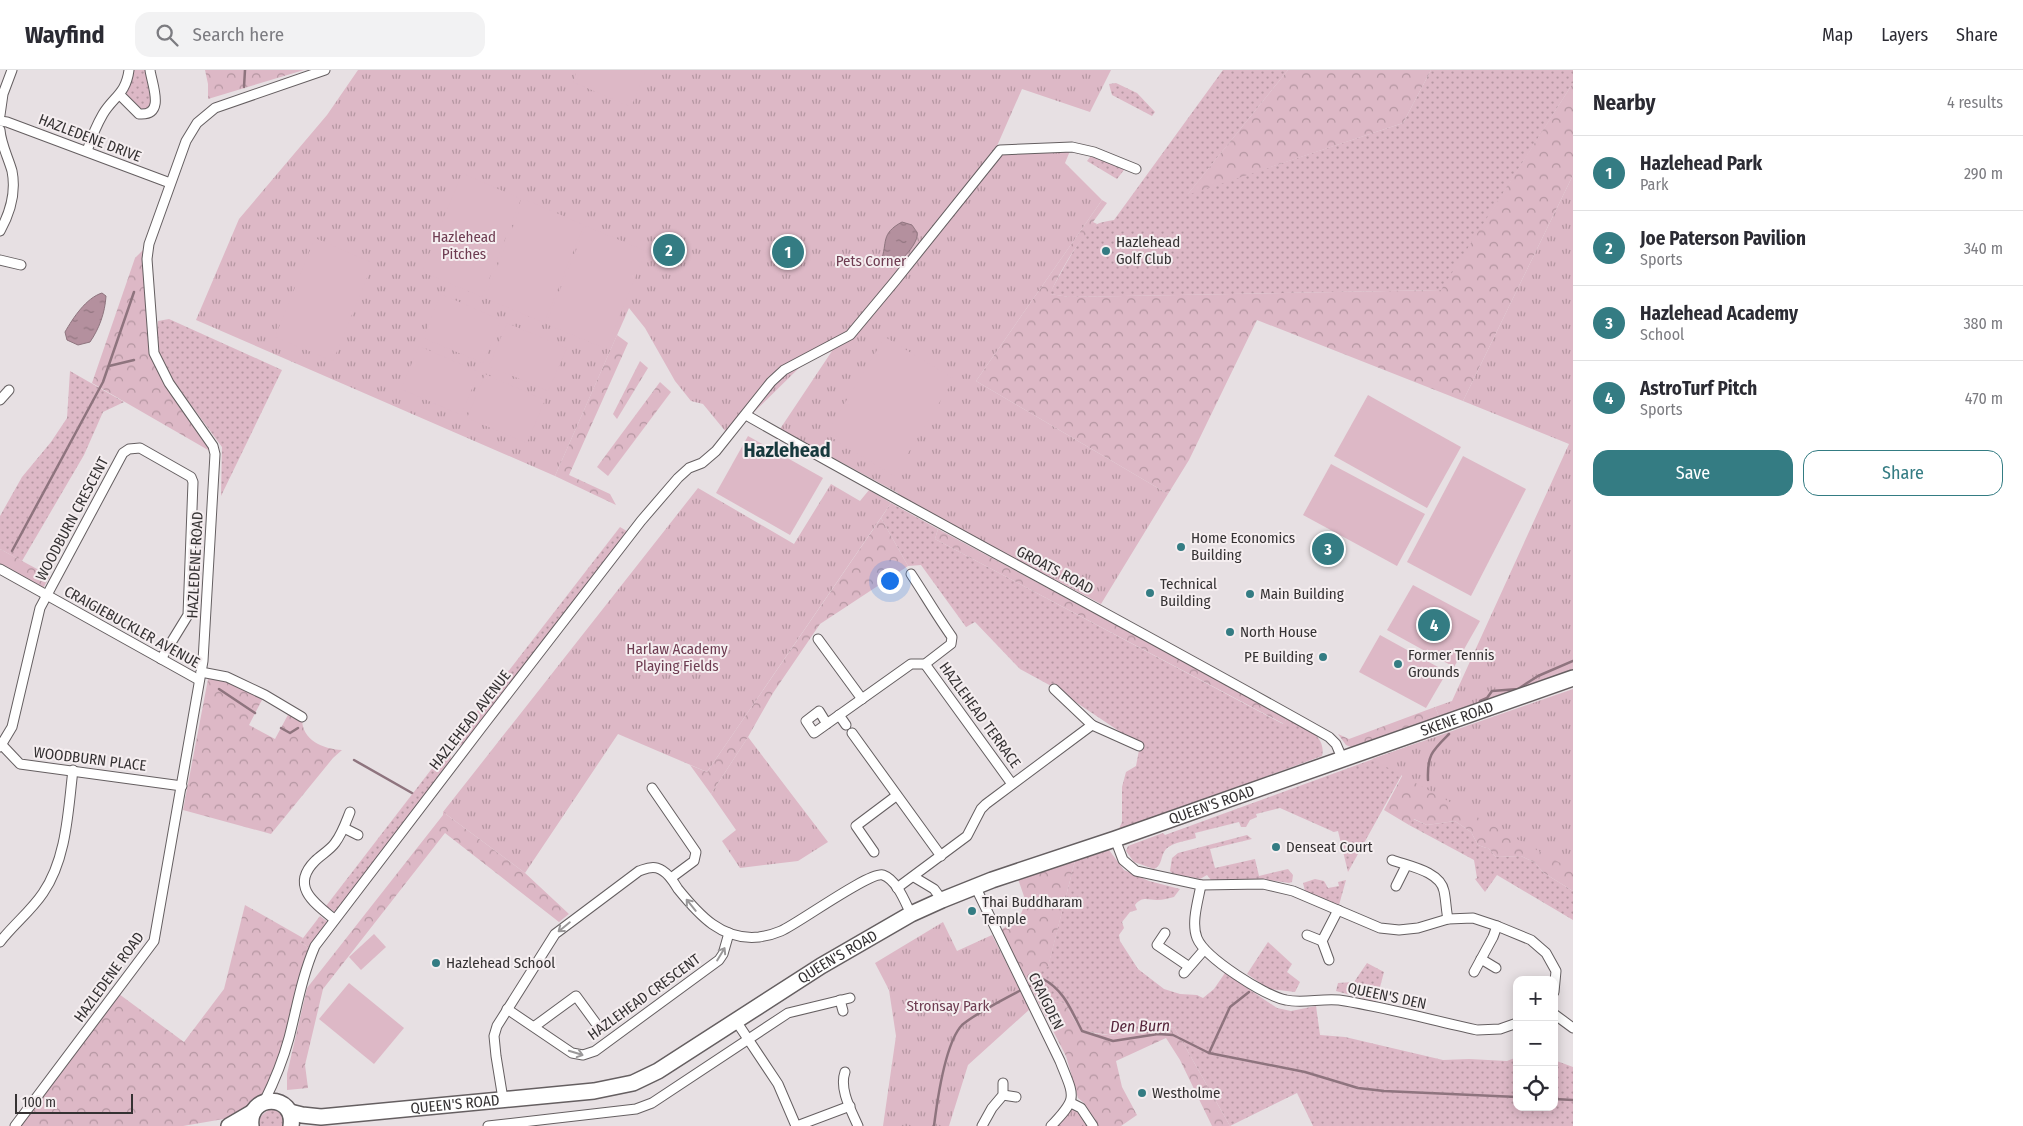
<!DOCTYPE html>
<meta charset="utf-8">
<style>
:root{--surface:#fff;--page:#f2f2f3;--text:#2b2b33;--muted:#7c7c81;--line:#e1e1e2;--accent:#347c83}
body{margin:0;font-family:"Fira Sans Condensed",sans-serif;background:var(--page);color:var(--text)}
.controls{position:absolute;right:15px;bottom:15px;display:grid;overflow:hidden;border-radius:10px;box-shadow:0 2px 12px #0003}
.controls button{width:45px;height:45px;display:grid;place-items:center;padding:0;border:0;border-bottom:1px solid var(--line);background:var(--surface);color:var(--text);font:25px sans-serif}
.scale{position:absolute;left:15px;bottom:12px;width:118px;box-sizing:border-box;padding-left:5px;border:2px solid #353233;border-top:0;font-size:14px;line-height:18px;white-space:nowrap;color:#353233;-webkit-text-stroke:4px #f5eef0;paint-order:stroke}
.you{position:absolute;left:889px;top:510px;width:18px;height:18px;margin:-12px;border:4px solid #fff;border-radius:50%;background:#1a73e8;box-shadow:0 0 0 8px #1a73e833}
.badge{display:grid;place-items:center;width:32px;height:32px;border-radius:50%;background:var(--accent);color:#fff;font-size:16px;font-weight:700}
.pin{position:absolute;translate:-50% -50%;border:2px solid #fff;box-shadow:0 1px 5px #0006}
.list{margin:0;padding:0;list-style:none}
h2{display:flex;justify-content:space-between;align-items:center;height:65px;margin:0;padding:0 20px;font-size:21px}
h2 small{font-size:16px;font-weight:400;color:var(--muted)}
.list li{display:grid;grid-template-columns:32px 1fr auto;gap:15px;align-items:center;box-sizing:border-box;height:75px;padding:0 20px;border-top:1px solid var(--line)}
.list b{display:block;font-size:19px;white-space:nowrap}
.list p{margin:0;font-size:16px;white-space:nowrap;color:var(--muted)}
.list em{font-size:16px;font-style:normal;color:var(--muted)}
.actions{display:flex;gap:10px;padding:15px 20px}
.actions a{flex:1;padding:11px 0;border:1px solid var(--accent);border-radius:15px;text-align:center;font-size:18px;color:var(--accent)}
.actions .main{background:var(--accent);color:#fff}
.icon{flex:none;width:28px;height:28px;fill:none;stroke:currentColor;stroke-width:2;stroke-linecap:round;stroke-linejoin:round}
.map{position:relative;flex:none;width:1573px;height:1056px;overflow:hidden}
header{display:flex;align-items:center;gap:30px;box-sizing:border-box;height:70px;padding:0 25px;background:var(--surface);border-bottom:1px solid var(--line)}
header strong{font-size:24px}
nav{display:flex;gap:28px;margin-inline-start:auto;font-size:18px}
.search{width:350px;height:45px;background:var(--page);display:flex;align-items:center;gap:12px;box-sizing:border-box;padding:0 18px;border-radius:15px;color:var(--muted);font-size:19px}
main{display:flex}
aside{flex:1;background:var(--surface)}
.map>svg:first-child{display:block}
.grass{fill:url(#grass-dots)}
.forest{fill:url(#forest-crowns)}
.park{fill:url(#park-tufts)}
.pitch{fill:#ddb8c6}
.water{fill:url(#water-ripples);stroke:#8e747e}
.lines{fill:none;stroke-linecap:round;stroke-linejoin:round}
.stream{stroke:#8e747e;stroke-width:2.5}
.minor-casing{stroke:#655f61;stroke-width:11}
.primary-casing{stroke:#655f61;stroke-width:18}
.minor{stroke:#fff;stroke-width:9}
.primary{stroke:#fff;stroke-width:15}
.oneway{stroke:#9a9899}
.poi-dot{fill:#347c83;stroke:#f5eef0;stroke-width:2}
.labels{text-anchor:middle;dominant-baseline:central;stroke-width:4;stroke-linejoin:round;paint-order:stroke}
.street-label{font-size:15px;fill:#353233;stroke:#f5eef0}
.park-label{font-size:15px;fill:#6e3c51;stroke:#f5eef0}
.poi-label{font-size:15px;fill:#353233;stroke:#f5eef0;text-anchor:start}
.water-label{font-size:16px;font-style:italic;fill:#55243a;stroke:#f5eef0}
.district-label{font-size:20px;font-weight:bold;fill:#17393d;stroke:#f5eef0}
</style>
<header>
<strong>Wayfind</strong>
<div class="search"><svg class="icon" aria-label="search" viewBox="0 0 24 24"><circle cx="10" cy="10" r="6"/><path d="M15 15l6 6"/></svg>Search here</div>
<nav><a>Map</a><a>Layers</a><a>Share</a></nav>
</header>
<main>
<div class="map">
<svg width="1573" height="1056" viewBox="0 0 1573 1056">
<defs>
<pattern id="grass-dots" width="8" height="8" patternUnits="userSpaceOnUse" patternTransform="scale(1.25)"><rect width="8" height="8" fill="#ddb8c6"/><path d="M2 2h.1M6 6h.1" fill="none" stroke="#b496a1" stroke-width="1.8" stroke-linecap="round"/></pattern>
<pattern id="forest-crowns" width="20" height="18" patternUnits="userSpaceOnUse" patternTransform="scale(1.25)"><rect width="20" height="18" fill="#ddb8c6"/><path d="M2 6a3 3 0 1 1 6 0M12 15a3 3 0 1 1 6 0" fill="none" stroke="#b496a1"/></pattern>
<pattern id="park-tufts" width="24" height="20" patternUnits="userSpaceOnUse" patternTransform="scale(1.25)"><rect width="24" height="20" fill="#ddb8c6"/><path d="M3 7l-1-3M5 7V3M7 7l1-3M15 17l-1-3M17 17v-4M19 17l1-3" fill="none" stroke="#b496a1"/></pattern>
<pattern id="water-ripples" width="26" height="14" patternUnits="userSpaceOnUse" patternTransform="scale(1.25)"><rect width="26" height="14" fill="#b4909e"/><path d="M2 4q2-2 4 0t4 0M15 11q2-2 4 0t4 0" fill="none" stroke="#937681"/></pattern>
</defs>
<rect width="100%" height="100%" fill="#e7e0e3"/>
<g class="grass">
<path d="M133 0H147L153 33 147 39 139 40 126 26Z"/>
<path d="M1223 0H1288L1188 124 1403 53 1431 0H1573V13L1442 220 1070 227 1049 224C1059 208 1080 163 1095 155 1101 152 1108 151 1114 150Z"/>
<path d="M1116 13 1137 23 1155 42 1152 46 1112 25 1109 14Z"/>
<path d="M1094 82 1127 96 1117 109 1087 91Z"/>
<path d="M169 249 282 300 221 426 222 377 172 309 156 279 158 251Z"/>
<path d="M70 301 124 332 103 342 84 385 22 491 0 479V446L22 407 51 372 67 348Z"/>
<path d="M891 433 938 459 935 469 1283 654 1288 647C1303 656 1327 665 1322 686L1118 761 1122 752V717L1126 702 1136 696 1140 675 1053 617 1020 599 975 552 966 557 921 495 908 496 881 448Z"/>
<path d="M620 457 630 463 464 674 459 676 452 674Z"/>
<path d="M1420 672 1348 802 1338 761 1334 762 1280 738 1256 744 1257 747 1250 750 1246 757H1241L1239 752 1195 763 1196 768C1187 771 1173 772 1166 779 1160 786 1163 795 1154 799L1134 792 1126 781 1128 776 1163 763 1165 765Z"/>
<path d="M447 679 451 685 450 693 336 843 326 836Z"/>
<path d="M1413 749 1427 755 1455 751 1471 762 1478 775 1489 779 1496 787 1521 786 1534 792 1544 803 1573 821V850L1497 805 1485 822 1475 809 1477 808 1474 790 1409 755Z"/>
<path d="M1247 765 1252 769 1210 779 1215 798 1255 789 1259 806 1288 799 1293 805 1292 812 1289 813 1262 809 1215 811 1211 810 1207 805 1200 809 1173 804 1170 801 1172 788 1178 783Z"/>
<path d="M1109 780 1124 800 1149 811 1180 819 1174 827C1169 828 1163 830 1157 830 1148 830 1142 826 1135 835L1137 840 1130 842 1122 852 1124 858 1119 865 1120 871 1138 899 1164 919 1180 924 1197 925 1203 928 1214 919 1225 903 1277 938 1291 941 1316 936 1320 965 1345 967 1443 990 1469 989 1507 991 1517 987V1037H1554V990L1573 997V1056H1313L1297 1023 1230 1056 1174 957 1116 966 1082 961 1064 933 1043 929 1028 904 1048 896 1075 791Z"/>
<path d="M1315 809 1324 811 1328 818 1339 816 1338 812 1346 810 1339 835 1305 821 1303 813Z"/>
<path d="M320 846 328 852 309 878 300 872Z"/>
<path d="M1268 872 1292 894 1287 902 1300 912 1295 922 1269 919 1247 904Z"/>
<path d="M1367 893 1384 902 1376 932 1336 921 1338 913 1354 912Z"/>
<path d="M271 1039 276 1040 283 1046 284 1056H260V1047L267 1041Z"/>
</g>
<g class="forest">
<path d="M205 0H304L208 29V14Z"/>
<path d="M1288 0H1431L1403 53 1187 125Z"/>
<path d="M1573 13V105L1463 331 1257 250 1189 390 1168 424 976 311 1102 130 1107 133 1093 152 1097 154C1079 166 1059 204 1050 224L1070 227 1441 220Z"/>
<path d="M149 174 154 283 215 384 92 313 135 188Z"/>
<path d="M617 265 628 273 569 405 610 424 616 435 555 406Z"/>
<path d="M640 291 648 298 617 349 613 344Z"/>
<path d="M660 312 671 322 608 406 597 397Z"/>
<path d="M881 448 908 496 820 554 773 623 748 667 711 724 690 695 707 702Z"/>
<path d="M938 459 1287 647 1284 654 935 469Z"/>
<path d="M0 479 50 506 41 522 0 499Z"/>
<path d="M209 604 263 628 249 655 275 669 290 641 302 647C301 670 322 679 342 680L333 688 271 764 183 740Z"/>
<path d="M1435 637 1440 649 1358 680 1346 675 1338 664 1349 669Z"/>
<path d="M1573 644V821L1544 803 1534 792 1521 786 1496 787 1489 779 1478 775 1471 762 1455 751 1427 755 1414 749 1409 755 1384 740 1418 676Z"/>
<path d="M443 742 525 803 569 844 559 852 445 763 323 919 305 995 308 1018 287 1020V1004L307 918 443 745Z"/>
<path d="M1075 791 1048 897 1029 904 1043 929 1064 933 1082 962 1116 966 1174 957 1230 1056H1212L1180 990 1166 968 1116 991 1122 1017 1137 1045 1121 1056H1098L1084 1033 1078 1028 1066 986 1001 860 1020 846 1026 832 1018 809Z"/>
<path d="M245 835 303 868 300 872 309 878 271 1018 241 1046 183 1056H18L119 924 184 972 224 919Z"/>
</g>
<g class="park">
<path d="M358 0H1111L1090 42 1022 19 997 76 1001 85 1070 81 1065 93 1102 130 976 311 1168 424 1101 534 896 426 898 423 780 359 832 281 802 295 752 344 726 362 703 334 691 331 675 311 645 258 629 238 555 406 196 250 239 149 327 45Z"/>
<path d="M1573 105V602L1440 649 1435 637 1452 631 1569 374 1463 331Z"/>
<path d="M831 414 860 431 869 420 891 433 707 702 618 664 525 803 443 742 698 418 794 474Z"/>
<path d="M1573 619V800L1372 689Z"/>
<path d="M748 667 828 772 798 791 740 798 722 771 736 760 711 724Z"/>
<path d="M943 852 957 881 992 865 1030 939 968 995 949 1056H883L896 966 889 920 875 893Z"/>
<path d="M1071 1033 1093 1056H1050Z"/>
</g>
<g class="pitch">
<path d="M577 0H646L631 37 573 12Z"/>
<path d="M462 103 521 129 482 227 422 202Z"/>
<path d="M524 129 584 155 544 253 485 228Z"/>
<path d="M586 156 646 181 606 279 546 254Z"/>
<path d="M315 168 373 193 333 291 275 267Z"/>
<path d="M441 224 501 250 483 293 423 268Z"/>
<path d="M507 253 567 278 548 321 489 296Z"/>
<path d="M885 267 954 309 894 406 826 364Z"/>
<path d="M419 276 479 302 461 345 401 319Z"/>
<path d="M485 304 545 330 527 373 467 348Z"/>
<path d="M1368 325 1461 377 1427 438 1334 386Z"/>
<path d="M748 366 823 408 790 465 716 423Z"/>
<path d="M1463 386 1526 419 1471 526 1407 492Z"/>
<path d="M1331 394 1425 444 1397 496 1303 445Z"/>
<path d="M1413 515 1480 551 1454 597 1387 560Z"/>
<path d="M1380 565 1447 602 1426 638 1359 602Z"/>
<path d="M374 864 386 877 361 900 349 887Z"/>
<path d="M349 913 404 958 374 994 319 949Z"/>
</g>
<g class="water">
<path d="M902 152 912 155C912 155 916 161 917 162 920 172 900 193 891 198L881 191C888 172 880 164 902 152Z"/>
<path d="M102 223 106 226C105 243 99 259 90 272L78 275 67 270 65 262C73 248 86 228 102 223Z"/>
</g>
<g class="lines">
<g class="stream">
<path d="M244 17 245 0"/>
<path d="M109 296 134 290"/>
<path d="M12 481 103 312 134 222"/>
<path d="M219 619 255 643"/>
<path d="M1480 635V631L1487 628 1492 621 1518 619 1538 606 1573 591"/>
<path d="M281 658 290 663 298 658"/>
<path d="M354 690 412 723"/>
<path d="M1428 710C1427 685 1432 681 1449 664"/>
<path d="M1028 917 1043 909C1064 920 1071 940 1082 961L1113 971 1158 964 1173 965 1209 983 1305 1002 1358 1018 1384 1021 1517 1027"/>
<path d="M1209 983 1230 937 1249 922"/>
<path d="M1554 1029 1573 1030"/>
<path d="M934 1056C937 1032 945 973 962 955 976 943 1006 928 1023 919"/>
</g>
<defs>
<g id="minor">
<path d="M120 25 139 44C166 46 152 15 150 0"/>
<path d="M0 45 3 24 12 0"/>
<path d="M0 51 7 52 170 113"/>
<path d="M0 60C1 74 8 87 12 101 16 121 10 143 0 161"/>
<path d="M87 81C91 69 96 56 103 44 113 27 126 24 129 0"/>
<path d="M0 190 21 195"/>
<path d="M0 330 9 320"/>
<path d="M746 345C939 455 1136 558 1329 667L1336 674 1342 688"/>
<path d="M0 499 199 610"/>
<path d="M818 569 862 629"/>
<path d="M925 594 1012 714"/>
<path d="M201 602 227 607 265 625 302 647"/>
<path d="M1054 619 1092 655 1139 676"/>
<path d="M839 645 846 655"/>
<path d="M827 654 819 641 806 651 814 663 911 594H925L951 574 952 567C937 546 925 525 911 504"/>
<path d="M852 663 941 786"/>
<path d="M2 675 20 694 182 716"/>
<path d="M0 677 12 657 40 538 123 383 129 379 140 378 191 407 193 412 188 545 161 589"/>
<path d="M652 718 696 782 694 791 671 808"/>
<path d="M344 758 358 765"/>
<path d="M1115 769 1123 790 1136 801 1201 815 1263 814 1293 821 1380 858 1399 860 1418 858 1448 849 1473 848 1497 856 1531 870 1546 883 1556 901 1554 922"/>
<path d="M874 782 856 756 896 726"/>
<path d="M1392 790C1408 796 1440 801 1444 821 1446 830 1446 840 1448 849"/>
<path d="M914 807 934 819 942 830"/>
<path d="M1201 815C1198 831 1191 853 1197 868 1205 888 1265 926 1286 930 1303 934 1321 928 1339 930 1385 937 1431 950 1477 960L1500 959 1517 953"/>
<path d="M975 816 1060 991C1074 1027 1079 1027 1051 1056"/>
<path d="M1396 816 1406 796"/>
<path d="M897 818 967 766 981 739 986 734 1092 655"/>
<path d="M334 849C314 833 290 816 315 791 321 785 330 780 335 773 342 764 346 752 350 742"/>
<path d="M1165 863 1157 875 1188 896"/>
<path d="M1307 865 1322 871"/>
<path d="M0 872C13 855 31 841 43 823 67 788 68 740 73 700"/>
<path d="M1481 889 1496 898"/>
<path d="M1329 890 1322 871 1338 840"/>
<path d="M1474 902 1493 867 1497 856"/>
<path d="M1184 903 1204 880"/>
<path d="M840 930 843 941"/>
<path d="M507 939 572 983 583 985 595 981 719 890 723 884 729 863"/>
<path d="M1554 944 1573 958"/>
<path d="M736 951 778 1014 796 1056"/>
<path d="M535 956 576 926 595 952"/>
<path d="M845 1002C839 1019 851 1040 858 1056"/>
<path d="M1003 1025 1016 1027"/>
<path d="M503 1029 496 986 494 966 497 956 555 864 639 801C645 799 650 796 657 798 667 801 673 811 678 819 699 845 722 871 759 867 766 866 774 864 781 861 799 853 870 801 883 805 897 810 905 832 911 844"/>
<path d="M264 1032C274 1012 283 990 289 968 297 937 302 906 315 876L482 657 641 451 678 408 689 398 702 393 716 381 771 312 784 300 850 265 895 211 1000 80 1072 77 1094 82 1136 99"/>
<path d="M1071 1033 1081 1038 1093 1056"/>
<path d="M15 1056 154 871 203 591 215 384 213 376 169 313 154 283 147 189 149 174 186 71 197 53 215 38 325 0"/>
<path d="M488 1056 636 1039 652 1033 788 943 850 928"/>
<path d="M797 1056 850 1036"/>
<path d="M982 1056 992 1038 1003 1025V1013"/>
</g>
<g id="primary">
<path id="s1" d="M290 1042 302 1045 321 1047 594 1021 633 1013 658 1001 821 896 911 844 942 830 992 810 1115 769 1573 608"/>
<path d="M229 1056 253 1042"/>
<path d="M251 1056C247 1023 296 1023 291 1056"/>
</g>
</defs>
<use href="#minor" class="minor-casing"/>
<use href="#primary" class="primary-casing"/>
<use href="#minor" class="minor"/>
<use href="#primary" class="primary"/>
</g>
<defs><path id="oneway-shaft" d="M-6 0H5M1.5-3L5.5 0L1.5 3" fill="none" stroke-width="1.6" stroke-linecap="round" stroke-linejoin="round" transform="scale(1.25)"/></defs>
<g class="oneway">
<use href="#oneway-shaft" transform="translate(691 835) rotate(-129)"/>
<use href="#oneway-shaft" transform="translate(564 857) rotate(141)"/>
<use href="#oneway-shaft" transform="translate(721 884) rotate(-59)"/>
<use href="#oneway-shaft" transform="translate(576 983) rotate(17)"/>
</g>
<g class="poi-dot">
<circle cx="1106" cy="181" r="5"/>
<circle cx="1181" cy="477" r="5"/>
<circle cx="1150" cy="523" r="5"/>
<circle cx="1250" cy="524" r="5"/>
<circle cx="1230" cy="562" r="5"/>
<circle cx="1323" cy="587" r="5"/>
<circle cx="1398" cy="594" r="5"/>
<circle cx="1276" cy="777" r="5"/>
<circle cx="972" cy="841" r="5"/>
<circle cx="436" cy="893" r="5"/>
<circle cx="1142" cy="1023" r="5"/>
</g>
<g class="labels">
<g class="street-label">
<text transform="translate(90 68) rotate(21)">HAZLEDENE DRIVE</text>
<text transform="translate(72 449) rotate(-62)">WOODBURN CRESCENT</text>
<text transform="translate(195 495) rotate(-87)">HAZLEDENE ROAD</text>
<text transform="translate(1055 500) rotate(28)">GROATS ROAD</text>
<text transform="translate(132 557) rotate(29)">CRAIGIEBUCKLER AVENUE</text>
<text transform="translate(980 645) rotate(54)">HAZLEHEAD TERRACE</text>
<text stroke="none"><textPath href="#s1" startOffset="1251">SKENE ROAD</textPath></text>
<text transform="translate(470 650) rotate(-52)">HAZLEHEAD AVENUE</text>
<text transform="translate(90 689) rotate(7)">WOODBURN PLACE</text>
<text stroke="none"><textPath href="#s1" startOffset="991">QUEEN'S ROAD</textPath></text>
<text stroke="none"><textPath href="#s1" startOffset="586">QUEEN'S ROAD</textPath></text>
<text transform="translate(109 907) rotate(-54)">HAZLEDENE ROAD</text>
<text transform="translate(1387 926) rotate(12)">QUEEN'S DEN</text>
<text transform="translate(644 927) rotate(-36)">HAZLEHEAD CRESCENT</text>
<text transform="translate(1046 931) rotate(64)">CRAIGDEN</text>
<text stroke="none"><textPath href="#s1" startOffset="166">QUEEN'S ROAD</textPath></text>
</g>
<g class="park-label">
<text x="464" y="167">Hazlehead<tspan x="464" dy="17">Pitches</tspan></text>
<text x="871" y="191">Pets Corner</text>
<text x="677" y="579">Harlaw Academy<tspan x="677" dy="17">Playing Fields</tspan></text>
<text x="948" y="936">Stronsay Park</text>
</g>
<g class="poi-label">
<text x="1116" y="172">Hazlehead<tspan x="1116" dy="17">Golf Club</tspan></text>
<text x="1191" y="468">Home Economics<tspan x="1191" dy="17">Building</tspan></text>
<text x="1160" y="514">Technical<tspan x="1160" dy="17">Building</tspan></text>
<text x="1260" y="524">Main Building</text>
<text x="1240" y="562">North House</text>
<text x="1408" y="585">Former Tennis<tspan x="1408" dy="17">Grounds</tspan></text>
<text x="1313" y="587" text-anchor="end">PE Building</text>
<text x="1286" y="777">Denseat Court</text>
<text x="982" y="832">Thai Buddharam<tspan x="982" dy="17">Temple</tspan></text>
<text x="446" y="893">Hazlehead School</text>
<text x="1152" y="1023">Westholme</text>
</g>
<g class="water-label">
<text transform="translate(1140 956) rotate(-1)">Den Burn</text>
</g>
<g class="district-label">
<text x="787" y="380">Hazlehead</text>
</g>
</g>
</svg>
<div class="controls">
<button>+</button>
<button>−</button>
<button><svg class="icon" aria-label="locate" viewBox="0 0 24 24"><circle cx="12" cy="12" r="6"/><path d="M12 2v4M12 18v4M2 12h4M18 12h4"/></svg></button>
</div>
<div class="scale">100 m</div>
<div class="you"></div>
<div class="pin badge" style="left:788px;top:182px">1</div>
<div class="pin badge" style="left:669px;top:180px">2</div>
<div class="pin badge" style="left:1328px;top:479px">3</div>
<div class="pin badge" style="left:1434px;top:555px">4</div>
</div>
<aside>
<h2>Nearby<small>4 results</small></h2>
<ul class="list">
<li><span class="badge">1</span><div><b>Hazlehead Park</b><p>Park</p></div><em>290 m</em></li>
<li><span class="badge">2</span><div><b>Joe Paterson Pavilion</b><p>Sports</p></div><em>340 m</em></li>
<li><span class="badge">3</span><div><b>Hazlehead Academy</b><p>School</p></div><em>380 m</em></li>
<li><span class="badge">4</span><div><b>AstroTurf Pitch</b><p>Sports</p></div><em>470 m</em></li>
</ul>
<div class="actions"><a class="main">Save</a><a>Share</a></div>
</aside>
</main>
